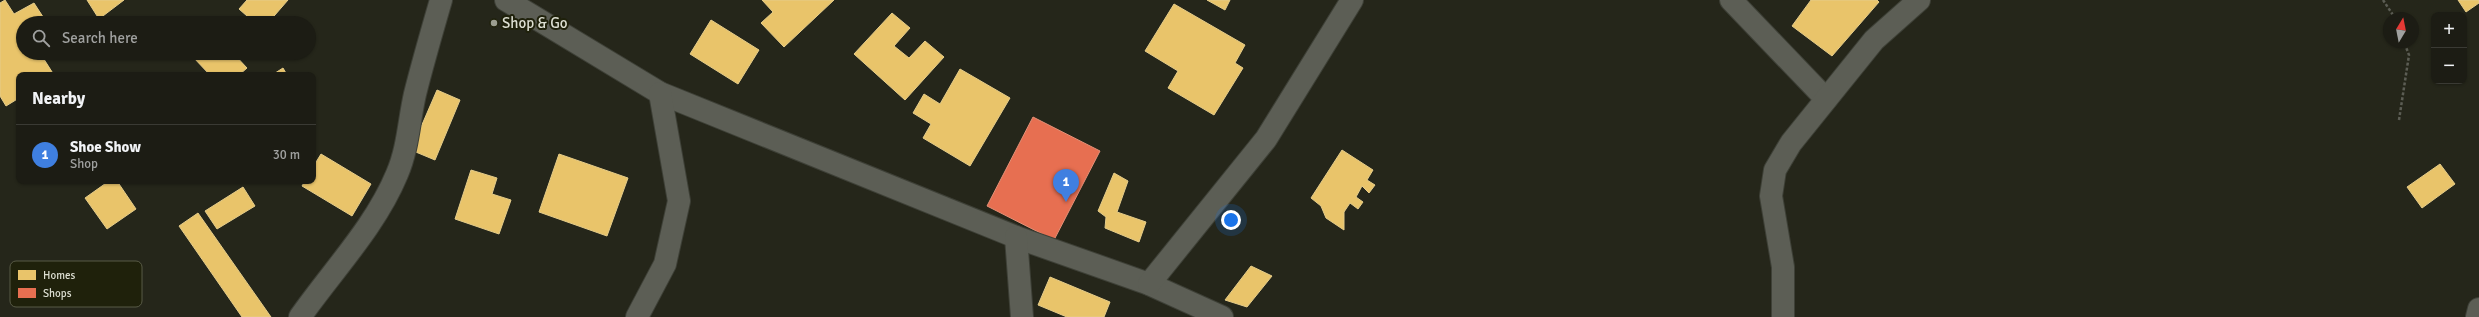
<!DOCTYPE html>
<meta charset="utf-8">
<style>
:root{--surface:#1c1c14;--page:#292922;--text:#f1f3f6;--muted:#a0a1a0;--line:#3a3a34;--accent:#0f766e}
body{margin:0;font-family:Signika,sans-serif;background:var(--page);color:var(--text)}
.controls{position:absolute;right:12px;top:12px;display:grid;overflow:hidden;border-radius:8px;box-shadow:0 1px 3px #0004}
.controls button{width:36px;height:36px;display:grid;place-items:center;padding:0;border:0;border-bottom:1px solid var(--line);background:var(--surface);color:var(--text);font:20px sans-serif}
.compass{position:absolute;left:2383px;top:12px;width:36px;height:36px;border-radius:50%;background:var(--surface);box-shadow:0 1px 3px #0004;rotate:10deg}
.you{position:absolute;left:1231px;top:220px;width:14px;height:14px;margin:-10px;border:3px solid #fff;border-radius:50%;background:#1a73e8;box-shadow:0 0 0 6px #1a73e833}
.badge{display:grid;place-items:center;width:26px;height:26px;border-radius:50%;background:var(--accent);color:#fff;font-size:13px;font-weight:700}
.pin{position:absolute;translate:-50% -33px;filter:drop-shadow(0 1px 2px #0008)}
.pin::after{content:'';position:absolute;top:21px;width:14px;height:12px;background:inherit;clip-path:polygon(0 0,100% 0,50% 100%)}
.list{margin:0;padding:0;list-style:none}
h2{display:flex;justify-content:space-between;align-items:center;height:52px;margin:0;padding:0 16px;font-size:17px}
h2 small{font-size:13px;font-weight:400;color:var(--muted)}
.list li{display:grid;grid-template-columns:26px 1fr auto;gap:12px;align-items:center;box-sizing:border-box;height:60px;padding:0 16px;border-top:1px solid var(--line)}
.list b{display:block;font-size:15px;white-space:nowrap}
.list p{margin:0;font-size:13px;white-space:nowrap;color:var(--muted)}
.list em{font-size:13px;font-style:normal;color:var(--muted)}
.icon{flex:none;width:22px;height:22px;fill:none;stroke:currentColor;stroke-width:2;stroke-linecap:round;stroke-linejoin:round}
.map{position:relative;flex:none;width:2479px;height:317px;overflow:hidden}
.search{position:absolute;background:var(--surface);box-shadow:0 1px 3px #0004;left:16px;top:16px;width:300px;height:44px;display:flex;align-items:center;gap:10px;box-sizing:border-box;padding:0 14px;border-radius:22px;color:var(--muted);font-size:15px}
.panel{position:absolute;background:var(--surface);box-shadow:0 1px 3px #0004;left:16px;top:72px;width:300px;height:112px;border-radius:8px}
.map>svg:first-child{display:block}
.homes{fill:#e9c46a;stroke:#e5cc89}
.shops{fill:#e76f51;stroke:#e49077}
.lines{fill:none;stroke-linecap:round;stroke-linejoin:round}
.minor-casing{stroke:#3e4037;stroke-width:24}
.path{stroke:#5c5d54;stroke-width:2.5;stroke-dasharray:3 2;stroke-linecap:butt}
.minor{stroke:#5c5e55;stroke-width:22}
.poi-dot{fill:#9c9e91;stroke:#1f210b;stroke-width:1.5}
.labels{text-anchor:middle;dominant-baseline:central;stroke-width:4;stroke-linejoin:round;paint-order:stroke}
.poi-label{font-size:15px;fill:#dcded1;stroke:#1f210b;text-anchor:start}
.key{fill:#1f210b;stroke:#585a46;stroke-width:1}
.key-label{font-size:11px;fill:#dcded1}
</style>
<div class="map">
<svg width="2479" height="317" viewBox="0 0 2479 317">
<rect width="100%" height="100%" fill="#25261a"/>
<g class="homes">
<path d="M5 0 14 14 34 3 47 23H23V53H40L54 75H19V98L6 106 0 96V3Z"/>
<path d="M87 0H124L99 19Z"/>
<path d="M247 0H288L268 23H255L239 9Z"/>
<path d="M762 0H834L784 47 761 23 773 12Z"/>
<path d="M1207 0H1230L1225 10Z"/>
<path d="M1811 0H1877L1879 2 1832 56 1792 26Z"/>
<path d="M2458 0H2479V3L2466 12Z"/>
<path d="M1174 4 1245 45 1235 63 1243 68 1214 115 1168 88 1178 71 1145 51Z"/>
<path d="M892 13 910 28 894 46 909 58 925 41 944 57 905 100 854 54Z"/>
<path d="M711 20 759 50 738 84 690 54Z"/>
<path d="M197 53H233L247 68 239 75H210L193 57Z"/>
<path d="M283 68 287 75H272Z"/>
<path d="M960 69 1010 98 970 166 923 138 931 124 913 113 924 94 940 104Z"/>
<path d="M437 90 460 100 435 160 411 150Z"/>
<path d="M1342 150 1373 170 1367 180 1375 185 1369 193 1362 186 1356 197 1363 202 1358 209 1350 203 1344 212V230L1326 218 1321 206 1311 198Z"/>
<path d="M321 154 371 184 352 216 302 186 305 181H313V167Z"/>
<path d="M559 154 628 178 607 236 539 212Z"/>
<path d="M2440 164 2455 184 2422 208 2407 187Z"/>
<path d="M471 170 497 178 492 194 511 200 499 234 455 219Z"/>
<path d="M1114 173 1128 181 1117 212 1146 222 1139 242 1105 228 1106 217 1098 211Z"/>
<path d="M109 181H117L136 209 107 229 85 198Z"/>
<path d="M243 187 255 206 217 229 205 211Z"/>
<path d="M198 213 271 317H242L179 226Z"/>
<path d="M1251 266 1272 276 1247 307 1225 300Z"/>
<path d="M1050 277 1110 302 1104 317H1067L1038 305Z"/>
</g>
<path class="shops" d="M1033 117 1100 151 1054 240 987 206Z"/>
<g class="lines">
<defs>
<g id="minor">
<path d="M506 0 660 93 1016 237 1149 284 1222 317"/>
<path d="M1731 0 1826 99"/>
<path d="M1016 237 1022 317"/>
<path d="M1149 284 1266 139 1352 0"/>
<path d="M300 317C333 270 375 227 397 174 408 149 409 120 415 94 423 62 432 31 441 0"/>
<path d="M637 317 665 264 679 201 660 93"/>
<path d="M1783 317V267L1771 196 1775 170 1791 143 1874 40 1919 0"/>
<path d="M2477 317 2479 309"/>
</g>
</defs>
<use href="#minor" class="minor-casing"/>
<g class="path">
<path d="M2383 0 2395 18"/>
<path d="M2399 120 2409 55 2404 42"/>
</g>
<use href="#minor" class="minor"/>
</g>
<circle class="poi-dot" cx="494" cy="23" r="4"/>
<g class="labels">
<g class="poi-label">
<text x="502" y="23">Shop &amp; Go</text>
</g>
</g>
<rect x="10" y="261" width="132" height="46" rx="6" class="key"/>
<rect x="18" y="270" width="18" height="10" fill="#e9c46a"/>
<rect x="18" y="288" width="18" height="10" fill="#e76f51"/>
<g class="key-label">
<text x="43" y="279">Homes</text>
<text x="43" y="297">Shops</text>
</g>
</svg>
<div class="controls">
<button>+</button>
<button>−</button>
</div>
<svg class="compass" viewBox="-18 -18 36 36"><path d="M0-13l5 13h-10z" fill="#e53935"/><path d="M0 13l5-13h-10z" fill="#a0a1a0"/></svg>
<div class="you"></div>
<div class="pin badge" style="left:1066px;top:202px;background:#3f7fe0">1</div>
<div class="search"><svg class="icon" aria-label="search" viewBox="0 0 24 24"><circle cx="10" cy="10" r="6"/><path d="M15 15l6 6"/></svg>Search here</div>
<section class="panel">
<h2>Nearby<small></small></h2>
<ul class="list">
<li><span class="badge" style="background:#3f7fe0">1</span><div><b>Shoe Show</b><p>Shop</p></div><em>30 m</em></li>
</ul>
</section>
</div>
